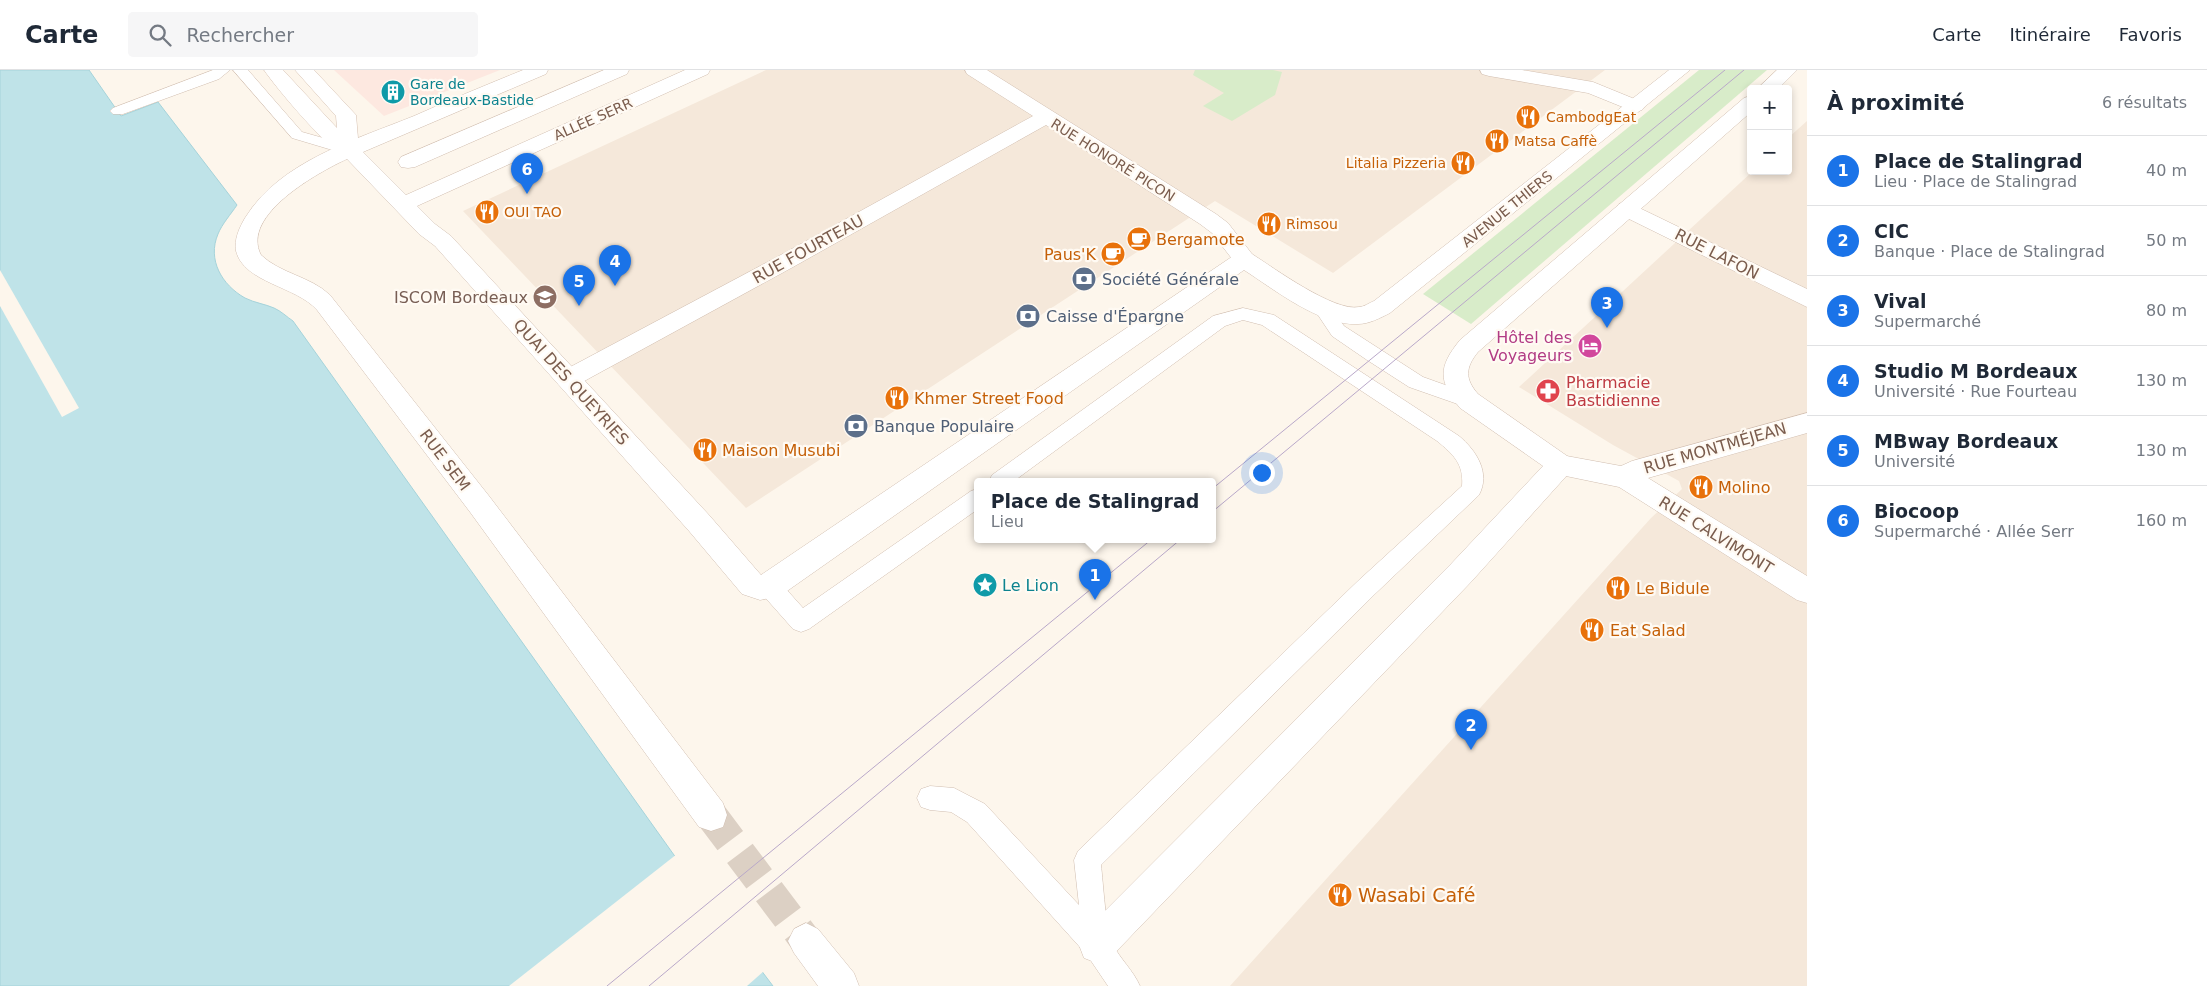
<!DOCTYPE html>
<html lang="fr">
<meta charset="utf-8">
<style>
:root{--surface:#fff;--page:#f6f6f7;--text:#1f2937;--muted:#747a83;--line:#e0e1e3;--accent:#1a73e8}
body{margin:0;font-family:"DejaVu Sans",sans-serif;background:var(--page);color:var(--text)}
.controls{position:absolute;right:15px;top:15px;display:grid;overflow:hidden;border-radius:5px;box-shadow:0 2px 8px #0003}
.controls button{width:45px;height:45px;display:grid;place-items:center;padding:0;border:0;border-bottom:1px solid var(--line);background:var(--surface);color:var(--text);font:25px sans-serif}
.you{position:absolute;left:1261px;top:402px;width:18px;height:18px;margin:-12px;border:4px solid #fff;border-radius:50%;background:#1a73e8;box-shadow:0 0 0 8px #1a73e833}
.badge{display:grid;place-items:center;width:32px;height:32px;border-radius:50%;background:var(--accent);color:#fff;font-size:16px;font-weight:700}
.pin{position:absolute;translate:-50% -41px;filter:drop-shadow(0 1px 2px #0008)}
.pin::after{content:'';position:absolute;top:26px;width:18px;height:15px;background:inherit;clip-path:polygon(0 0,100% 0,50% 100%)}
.popup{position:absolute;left:974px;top:408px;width:242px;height:65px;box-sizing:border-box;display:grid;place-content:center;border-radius:5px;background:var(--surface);filter:drop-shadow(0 1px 4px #0005);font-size:16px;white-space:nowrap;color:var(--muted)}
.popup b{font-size:19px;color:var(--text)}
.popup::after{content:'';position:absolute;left:50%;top:100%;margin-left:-10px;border:10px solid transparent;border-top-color:var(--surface)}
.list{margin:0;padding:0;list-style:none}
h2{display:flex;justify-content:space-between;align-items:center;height:65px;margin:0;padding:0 20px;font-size:21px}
h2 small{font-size:16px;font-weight:400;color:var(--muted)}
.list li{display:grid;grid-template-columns:32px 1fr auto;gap:15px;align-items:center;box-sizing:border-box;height:70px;padding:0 20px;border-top:1px solid var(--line)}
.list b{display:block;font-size:19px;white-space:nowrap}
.list p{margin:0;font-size:16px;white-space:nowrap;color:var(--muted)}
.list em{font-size:16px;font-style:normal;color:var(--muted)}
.icon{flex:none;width:28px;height:28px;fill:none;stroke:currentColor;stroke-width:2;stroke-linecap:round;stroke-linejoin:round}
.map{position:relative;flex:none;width:1807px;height:916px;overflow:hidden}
header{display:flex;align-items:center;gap:30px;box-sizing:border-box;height:70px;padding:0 25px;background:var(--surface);border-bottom:1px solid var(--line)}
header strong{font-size:24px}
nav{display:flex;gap:28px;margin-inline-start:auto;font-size:18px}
.search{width:350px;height:45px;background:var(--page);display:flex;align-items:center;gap:12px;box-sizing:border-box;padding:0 18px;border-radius:5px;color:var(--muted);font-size:19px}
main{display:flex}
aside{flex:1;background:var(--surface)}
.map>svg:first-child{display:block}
.residential{fill:#f5e8da}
.commercial{fill:#fde8e0}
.green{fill:#d8ecc9}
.water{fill:#bfe3e8;stroke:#a5d3da}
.pier{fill:#fdf6ec}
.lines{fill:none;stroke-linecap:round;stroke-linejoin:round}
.tertiary-tunnel{stroke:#dcd0c4;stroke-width:32;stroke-dasharray:32 16;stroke-linecap:butt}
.service-casing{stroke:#d1beb0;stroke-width:1}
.pedestrian-casing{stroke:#d1beb0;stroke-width:1}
.minor-casing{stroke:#d1beb0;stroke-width:1}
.tertiary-casing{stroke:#d1beb0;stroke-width:1}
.secondary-casing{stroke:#d6c0b0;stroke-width:1}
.service{fill:#fff;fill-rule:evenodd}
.pedestrian{fill:#fff;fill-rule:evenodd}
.minor{fill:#fff;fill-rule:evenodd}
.tertiary{fill:#fff;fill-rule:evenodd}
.secondary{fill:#fff;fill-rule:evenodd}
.tram{stroke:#b9a8c9;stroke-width:1}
.labels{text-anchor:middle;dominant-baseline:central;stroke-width:4.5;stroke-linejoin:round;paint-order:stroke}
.far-culture-label{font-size:14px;fill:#0d838f;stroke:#fffaf3;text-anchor:start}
.far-food-label{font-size:14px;fill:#c56008;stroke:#fffaf3;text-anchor:start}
.far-street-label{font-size:14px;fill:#7a5c4d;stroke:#fffaf3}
.food-label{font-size:16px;fill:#c56008;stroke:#fffaf3;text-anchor:start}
.street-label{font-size:16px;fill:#7a5c4d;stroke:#fffaf3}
.service-label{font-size:16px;fill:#4e5e75;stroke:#fffaf3;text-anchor:start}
.education-label{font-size:16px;fill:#785e54;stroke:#fffaf3;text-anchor:end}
.hotel-label{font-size:16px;fill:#b23c85;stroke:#fffaf3;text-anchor:end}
.health-label{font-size:16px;fill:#be3a42;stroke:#fffaf3;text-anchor:start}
.culture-label{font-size:16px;fill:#0d838f;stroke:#fffaf3;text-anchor:start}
.near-food-label{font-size:19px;fill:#c56008;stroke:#fffaf3;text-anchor:start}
</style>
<header>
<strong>Carte</strong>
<div class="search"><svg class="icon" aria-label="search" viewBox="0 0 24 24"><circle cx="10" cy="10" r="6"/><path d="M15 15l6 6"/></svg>Rechercher</div>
<nav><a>Carte</a><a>Itinéraire</a><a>Favoris</a></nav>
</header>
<main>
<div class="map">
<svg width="1807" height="916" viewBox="0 0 1807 916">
<rect width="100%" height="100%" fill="#fdf6ec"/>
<g class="residential">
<path d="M766 0H1605L1333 203 1215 131 746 438 463 141Z"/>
<path d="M1807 51V916H1230L1651 448 1682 419 1679 411 1613 375 1519 317 1753 101H1788V68Z"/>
</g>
<path class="commercial" d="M334 0H500L384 46Z"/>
<g class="green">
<path d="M1195 0H1273L1282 2 1275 25 1232 51 1203 36 1224 23 1193 5Z"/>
<path d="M1699 0H1767L1471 254 1423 224Z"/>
</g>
<path class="water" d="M0 0H89L121 46 158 32 237 135C231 144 222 154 218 164 207 190 222 215 245 228 255 233 265 234 274 238 281 241 287 247 293 251L674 785 773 916H0Z"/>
<g class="pier">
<path d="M0 200 79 338 62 347 0 236Z"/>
<path d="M677 784 765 900 747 916H509Z"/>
</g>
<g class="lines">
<path class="tertiary-tunnel" d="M711 745 806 871"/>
<defs>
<g id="service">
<path d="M213 0H230L219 9 123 44H113L110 41 113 38Z"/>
<path d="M233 0H248L302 62 355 77 357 80 355 83 349 85 292 68Z"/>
<path d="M1321 230 1327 232 1344 256 1423 307 1476 326 1479 331 1476 336 1469 338 1409 317 1367 290 1332 266 1312 236 1315 232Z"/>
<path d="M1243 238 1274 245 1459 366C1476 380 1491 403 1479 425L1375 524 1101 795C1103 811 1106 862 1112 873 1120 889 1133 900 1140 916H1108L1087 885 967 752 951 742 930 740 921 737 917 728 921 719 930 716 954 718 985 734 1079 835 1074 790 1078 781 1359 510 1462 416C1464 394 1453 384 1437 371L1262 255 1243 250 1225 256 1014 411H989L992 405 1213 246Z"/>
<path d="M978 419V439L809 559 801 562 793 559 762 524 759 517 762 510 770 507 778 510 803 538 971 421Z"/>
</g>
<path id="pedestrian" d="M604 0H629L627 4 415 97 408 98 401 97 398 92 401 87Z"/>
<g id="minor">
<path d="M965 0H987L1216 144 1228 153 1252 184 1255 189 1252 194 1244 197 1236 194 1212 163 1200 154 1046 55 793 197 577 315 568 318 559 315 556 309 559 303 777 187 1033 46 967 4Z"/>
<path d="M1480 0H1522L1593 12 1642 32 1645 36 1642 40 1635 42 1588 23 1489 6 1482 4Z"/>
<path d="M1627 132 1807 219V237L1619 144 1616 139 1619 134Z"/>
<path d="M1807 343V363L1648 408 1807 506V533L1797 530 1619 417 1561 405 1552 402 1548 395 1552 388 1561 385 1621 396 1632 391Z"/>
</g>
<g id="tertiary">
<path d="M523 0H548L546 4 363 82 406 125 685 0H710L708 4 417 136 435 154 451 166 709 445 761 505 1236 184 1244 181 1252 184C1274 198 1334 242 1359 237 1364 237 1369 233 1374 231L1669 0H1690L1390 243C1380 248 1369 254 1358 254 1320 256 1275 220 1244 200L780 526 760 530 742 524 689 461 435 176 419 164 347 89C319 102 240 145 261 185 281 204 310 206 330 225L489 426 723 733 727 745 723 757 711 761 699 757 470 442 317 240C296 216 244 213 236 181 234 170 239 158 245 148 280 91 355 70 414 46 450 30 486 15 523 0Z"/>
<path d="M1777 0H1797L1778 19H1757Z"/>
<path d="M1751 26V42L1478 282C1465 298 1465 309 1478 324L1570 388 1574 395 1570 402 1471 512 1110 888 1097 893 1084 888 1079 875 1084 862 1451 494 1543 396 1460 338C1438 311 1438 297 1460 270L1744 28Z"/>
<path d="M806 853 818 859 854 903 859 916H818L794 883 788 871 794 859Z"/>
</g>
<path id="secondary" d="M264 0H283L337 58 336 46 295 0H314L356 45 359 80 356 84C351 86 346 87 341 84 322 72 277 19 264 0Z"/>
</defs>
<use href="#service" class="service-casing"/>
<use href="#pedestrian" class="pedestrian-casing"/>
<use href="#minor" class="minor-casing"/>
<use href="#tertiary" class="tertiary-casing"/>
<use href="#secondary" class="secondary-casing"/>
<use href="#service" class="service"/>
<use href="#pedestrian" class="pedestrian"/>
<use href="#minor" class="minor"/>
<use href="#tertiary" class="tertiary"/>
<use href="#secondary" class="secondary"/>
<g class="tram">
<path d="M1212 419 1725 0"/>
<path d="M1212 442 1744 0"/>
<path d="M607 916 1152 469"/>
<path d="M649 916 1181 469"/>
</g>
</g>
<defs>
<symbol id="building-disc" viewBox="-11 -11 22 22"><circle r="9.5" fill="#0f9aa8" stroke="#fffaf3"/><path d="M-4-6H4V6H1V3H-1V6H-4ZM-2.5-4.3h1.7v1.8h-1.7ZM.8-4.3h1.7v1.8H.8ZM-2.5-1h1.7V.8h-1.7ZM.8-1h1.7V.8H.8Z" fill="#fff"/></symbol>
<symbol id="restaurant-disc" viewBox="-11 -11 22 22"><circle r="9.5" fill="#e8710a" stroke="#fffaf3"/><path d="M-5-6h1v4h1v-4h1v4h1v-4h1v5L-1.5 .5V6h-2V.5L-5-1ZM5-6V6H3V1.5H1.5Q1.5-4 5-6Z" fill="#fff"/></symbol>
<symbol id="cafe-disc" viewBox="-11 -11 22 22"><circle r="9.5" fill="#e8710a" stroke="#fffaf3"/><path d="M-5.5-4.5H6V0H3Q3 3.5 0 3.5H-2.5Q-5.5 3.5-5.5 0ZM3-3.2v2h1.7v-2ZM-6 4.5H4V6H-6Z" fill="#fff"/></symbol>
<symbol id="bank-disc" viewBox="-11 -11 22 22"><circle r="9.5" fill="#5c6f8a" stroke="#fffaf3"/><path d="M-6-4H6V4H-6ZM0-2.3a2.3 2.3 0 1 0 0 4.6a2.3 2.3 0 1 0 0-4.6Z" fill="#fff"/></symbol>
<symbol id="university-disc" viewBox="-11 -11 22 22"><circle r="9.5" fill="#8d6e63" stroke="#fffaf3"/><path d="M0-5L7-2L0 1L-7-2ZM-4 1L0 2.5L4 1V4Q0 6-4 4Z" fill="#fff"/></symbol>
<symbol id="hotel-disc" viewBox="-11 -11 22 22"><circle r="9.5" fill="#d1479c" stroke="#fffaf3"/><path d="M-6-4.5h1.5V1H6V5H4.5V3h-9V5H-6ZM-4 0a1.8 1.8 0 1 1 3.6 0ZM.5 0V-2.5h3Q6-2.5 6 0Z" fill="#fff"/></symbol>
<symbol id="pharmacy-disc" viewBox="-11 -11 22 22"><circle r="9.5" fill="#e0444e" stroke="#fffaf3"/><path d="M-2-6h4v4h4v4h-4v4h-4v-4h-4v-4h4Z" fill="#fff"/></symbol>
<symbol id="sight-disc" viewBox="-11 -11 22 22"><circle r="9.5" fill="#0f9aa8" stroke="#fffaf3"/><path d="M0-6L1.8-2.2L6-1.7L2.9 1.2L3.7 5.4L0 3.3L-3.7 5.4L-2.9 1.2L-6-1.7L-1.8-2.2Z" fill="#fff"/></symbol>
</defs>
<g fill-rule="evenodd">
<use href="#building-disc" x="379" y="8" width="28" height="28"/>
<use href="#restaurant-disc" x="1514" y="33" width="28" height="28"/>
<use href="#restaurant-disc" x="1483" y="57" width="28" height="28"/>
<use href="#restaurant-disc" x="1449" y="79" width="28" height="28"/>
<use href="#restaurant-disc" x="473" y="128" width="28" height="28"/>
<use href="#restaurant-disc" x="1255" y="140" width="28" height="28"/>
<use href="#cafe-disc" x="1125" y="155" width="28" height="28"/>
<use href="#cafe-disc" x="1099" y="170" width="28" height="28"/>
<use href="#bank-disc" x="1070" y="195" width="28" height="28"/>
<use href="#university-disc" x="531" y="213" width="28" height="28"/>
<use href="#bank-disc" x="1014" y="232" width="28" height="28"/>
<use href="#hotel-disc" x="1576" y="262" width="28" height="28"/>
<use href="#pharmacy-disc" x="1534" y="307" width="28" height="28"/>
<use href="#restaurant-disc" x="883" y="314" width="28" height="28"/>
<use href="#bank-disc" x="842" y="342" width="28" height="28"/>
<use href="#restaurant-disc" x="691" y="366" width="28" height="28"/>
<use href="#restaurant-disc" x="1687" y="403" width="28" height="28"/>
<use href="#sight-disc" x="971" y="501" width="28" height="28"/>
<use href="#restaurant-disc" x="1604" y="504" width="28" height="28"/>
<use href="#restaurant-disc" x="1578" y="546" width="28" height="28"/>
<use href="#restaurant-disc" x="1326" y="811" width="28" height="28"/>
</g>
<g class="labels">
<g class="far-culture-label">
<text x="410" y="14">Gare de<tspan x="410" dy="16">Bordeaux-Bastide</tspan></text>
</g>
<g class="far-food-label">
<text x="1546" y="47">CambodgEat</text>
<text x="1514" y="71">Matsa Caffè</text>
<text x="1446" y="93" text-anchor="end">Litalia Pizzeria</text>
<text x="504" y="142">OUI TAO</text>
<text x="1286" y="154">Rimsou</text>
</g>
<g class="far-street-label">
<text transform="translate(593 49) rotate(-24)">ALLÉE SERR</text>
<text transform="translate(1113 90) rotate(32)">RUE HONORÉ PICON</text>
<text transform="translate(1507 139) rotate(-39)">AVENUE THIERS</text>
</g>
<g class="food-label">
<text x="1156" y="169">Bergamote</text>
<text x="1096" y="184" text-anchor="end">Paus'K</text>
<text x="914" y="328">Khmer Street Food</text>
<text x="722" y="380">Maison Musubi</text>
<text x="1718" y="417">Molino</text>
<text x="1636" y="518">Le Bidule</text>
<text x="1610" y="560">Eat Salad</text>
</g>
<g class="street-label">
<text transform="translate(808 179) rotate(-29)">RUE FOURTEAU</text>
<text transform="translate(1717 184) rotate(27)">RUE LAFON</text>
<text transform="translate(571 312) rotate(48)">QUAI DES QUEYRIES</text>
<text transform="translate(1715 378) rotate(-16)">RUE MONTMÉJEAN</text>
<text transform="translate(445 390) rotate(53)">RUE SEM</text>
<text transform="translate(1716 465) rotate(32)">RUE CALVIMONT</text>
</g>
<g class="service-label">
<text x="1102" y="209">Société Générale</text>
<text x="1046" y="246">Caisse d'Épargne</text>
<text x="874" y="356">Banque Populaire</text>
</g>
<g class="education-label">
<text x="528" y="227">ISCOM Bordeaux</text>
</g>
<g class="hotel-label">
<text x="1572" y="267">Hôtel des<tspan x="1572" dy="18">Voyageurs</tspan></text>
</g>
<g class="health-label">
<text x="1566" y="312">Pharmacie<tspan x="1566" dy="18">Bastidienne</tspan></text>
</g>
<g class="culture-label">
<text x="1002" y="515">Le Lion</text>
</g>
<g class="near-food-label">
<text x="1358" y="825">Wasabi Café</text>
</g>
</g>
</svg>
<div class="controls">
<button>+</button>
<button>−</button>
</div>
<div class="you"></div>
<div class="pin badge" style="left:1095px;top:530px">1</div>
<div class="popup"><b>Place de Stalingrad</b>Lieu</div>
<div class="pin badge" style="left:1471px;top:680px">2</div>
<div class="pin badge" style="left:1607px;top:258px">3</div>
<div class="pin badge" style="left:615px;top:216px">4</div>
<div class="pin badge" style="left:579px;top:236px">5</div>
<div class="pin badge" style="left:527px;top:124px">6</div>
</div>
<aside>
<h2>À proximité<small>6 résultats</small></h2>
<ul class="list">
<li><span class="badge">1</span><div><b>Place de Stalingrad</b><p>Lieu · Place de Stalingrad</p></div><em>40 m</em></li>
<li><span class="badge">2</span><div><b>CIC</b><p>Banque · Place de Stalingrad</p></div><em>50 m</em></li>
<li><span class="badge">3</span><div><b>Vival</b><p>Supermarché</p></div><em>80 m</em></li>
<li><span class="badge">4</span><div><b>Studio M Bordeaux</b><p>Université · Rue Fourteau</p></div><em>130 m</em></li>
<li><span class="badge">5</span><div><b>MBway Bordeaux</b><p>Université</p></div><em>130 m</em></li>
<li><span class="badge">6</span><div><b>Biocoop</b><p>Supermarché · Allée Serr</p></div><em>160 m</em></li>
</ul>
</aside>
</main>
